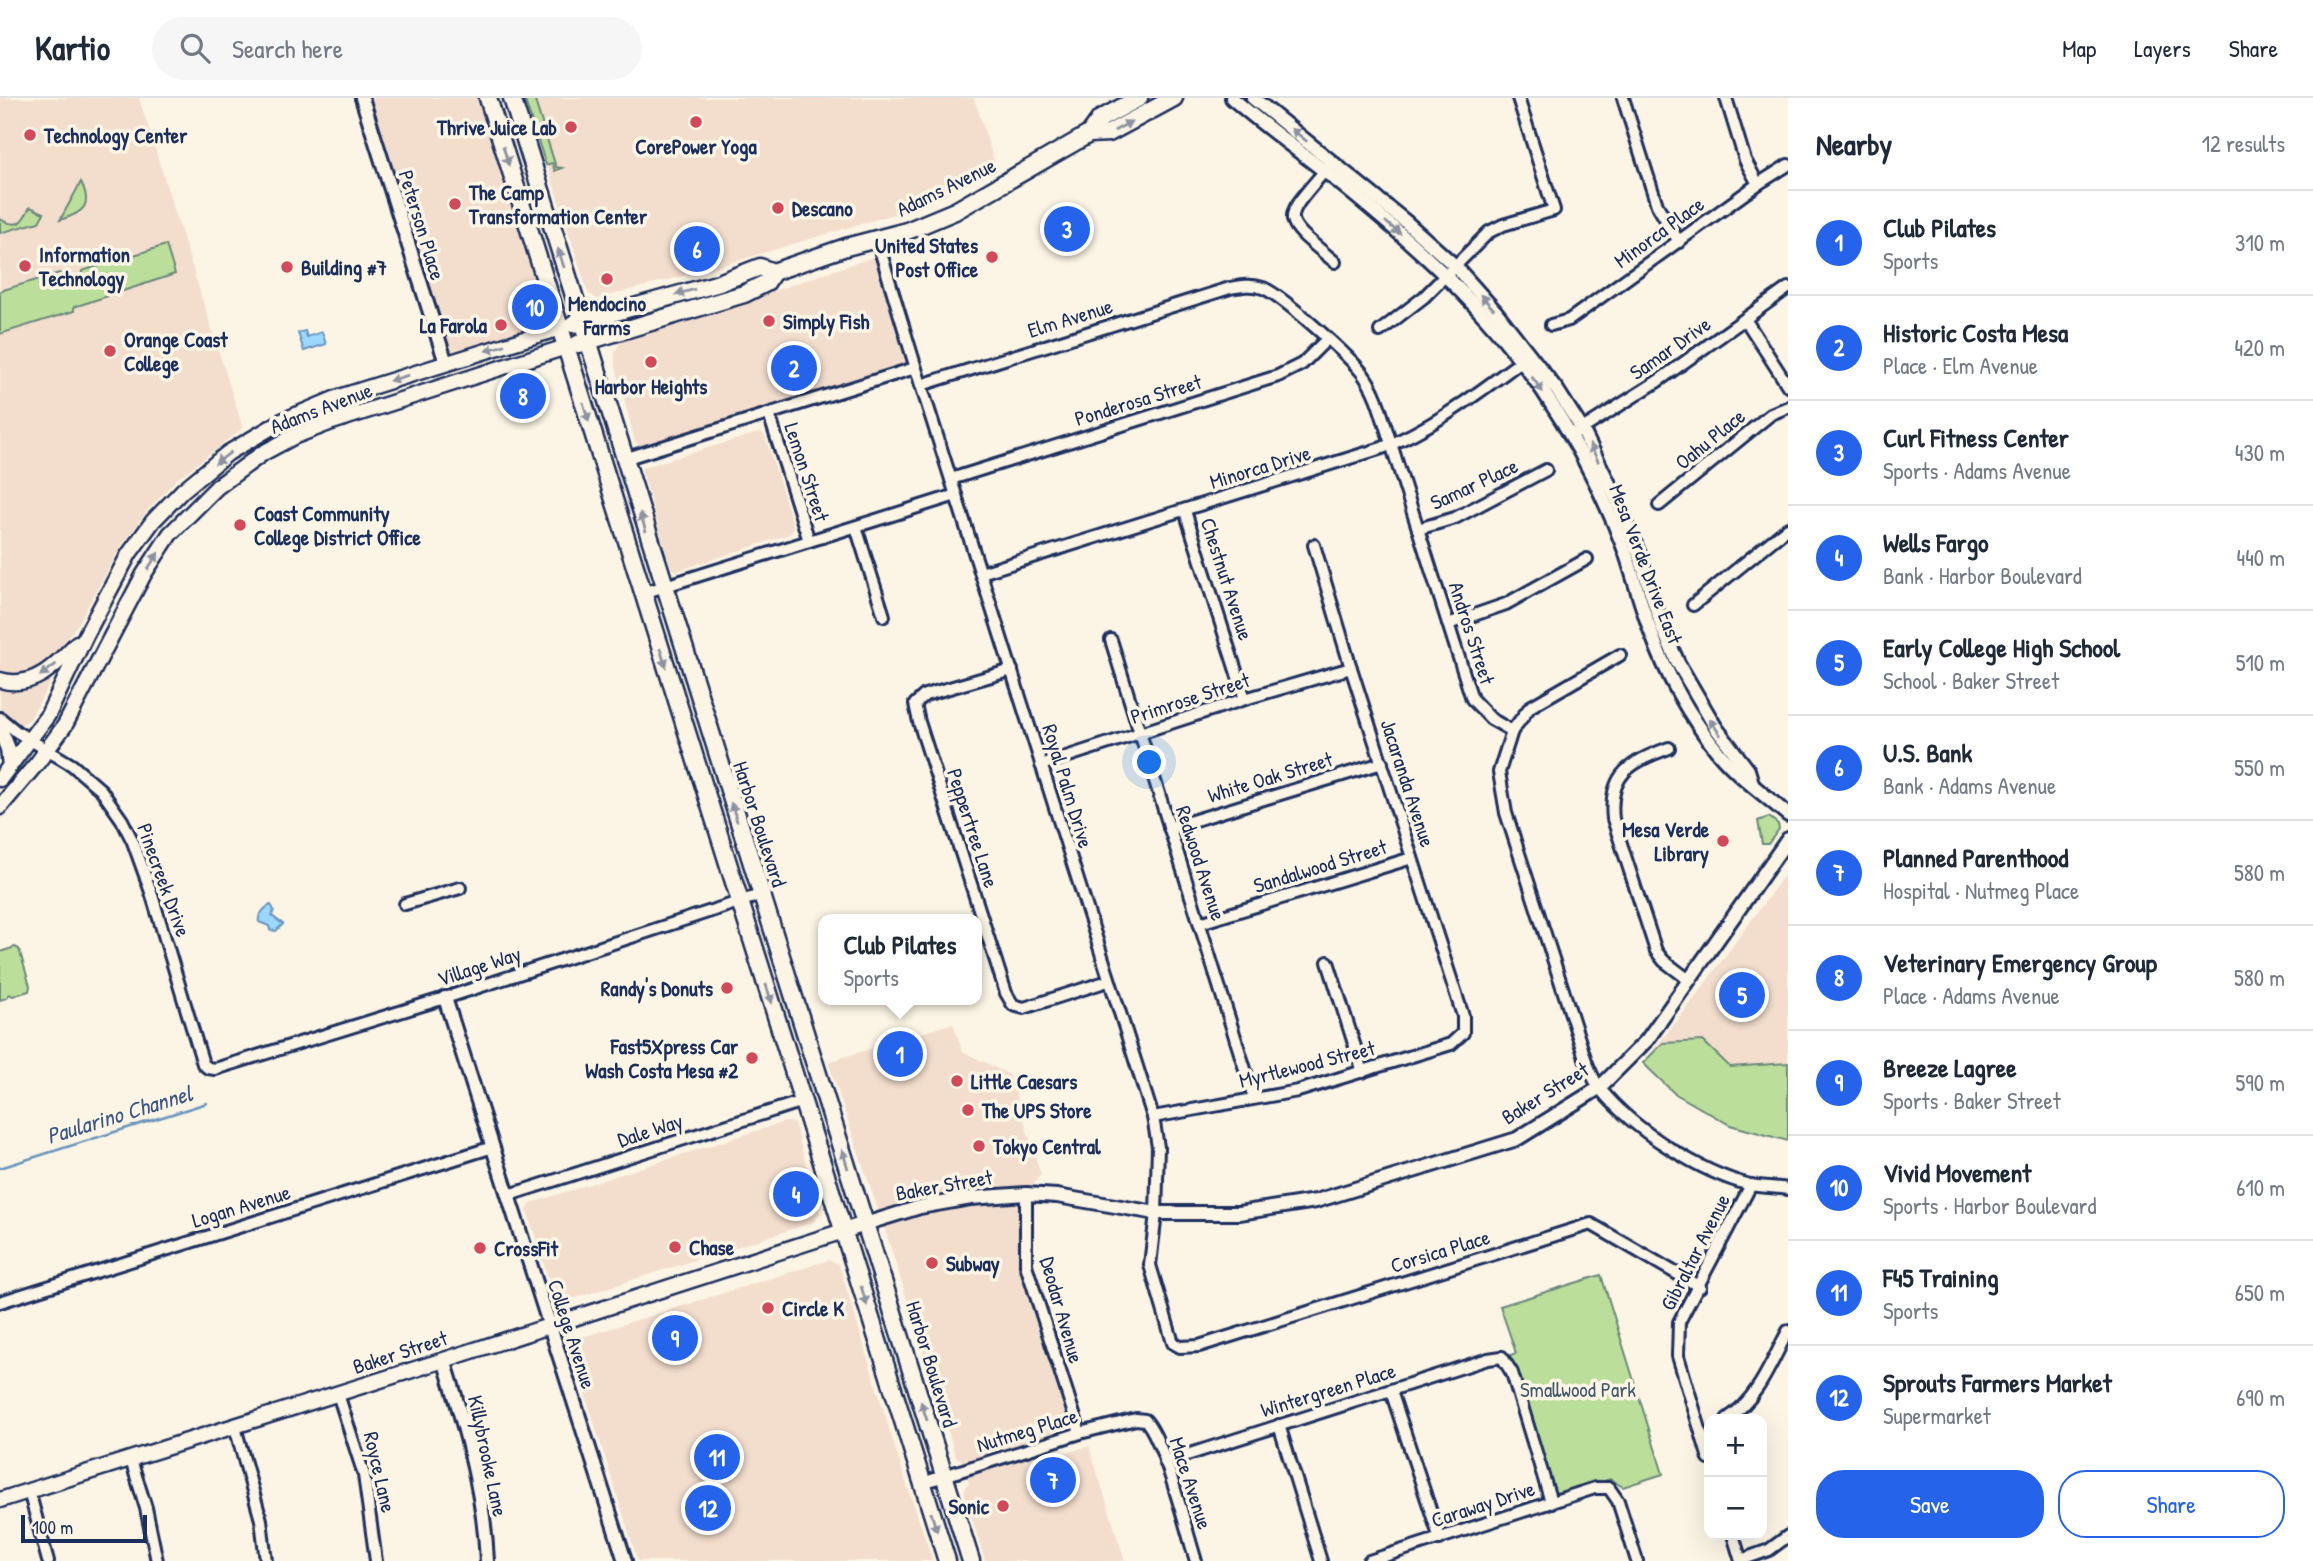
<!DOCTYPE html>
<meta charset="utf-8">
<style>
:root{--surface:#fff;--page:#f6f6f7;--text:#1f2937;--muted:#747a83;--line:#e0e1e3;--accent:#2563eb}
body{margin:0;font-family:"Patrick Hand",sans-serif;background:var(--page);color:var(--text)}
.controls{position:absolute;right:21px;bottom:21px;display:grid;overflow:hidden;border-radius:14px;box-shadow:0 7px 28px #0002}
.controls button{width:63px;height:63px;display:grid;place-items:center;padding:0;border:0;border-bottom:2px solid var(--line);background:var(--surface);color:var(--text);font:35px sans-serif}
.scale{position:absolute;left:21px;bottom:18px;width:126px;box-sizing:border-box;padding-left:7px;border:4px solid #1b2f5e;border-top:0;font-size:19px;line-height:24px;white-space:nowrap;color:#1b2f5e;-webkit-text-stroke:5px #fcf5e5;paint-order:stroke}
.you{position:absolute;left:1150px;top:665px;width:24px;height:24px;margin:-18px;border:5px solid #fff;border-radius:50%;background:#1a73e8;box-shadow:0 0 0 10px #1a73e833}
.badge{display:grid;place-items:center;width:46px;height:46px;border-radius:50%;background:var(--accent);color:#fff;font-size:23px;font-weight:700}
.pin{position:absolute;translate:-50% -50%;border:4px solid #fff;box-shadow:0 2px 7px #0006}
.popup{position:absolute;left:818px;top:816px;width:164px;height:91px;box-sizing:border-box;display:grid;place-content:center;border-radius:14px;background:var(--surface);filter:drop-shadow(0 2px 5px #0005);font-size:23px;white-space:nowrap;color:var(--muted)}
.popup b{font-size:26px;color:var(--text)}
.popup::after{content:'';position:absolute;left:50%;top:100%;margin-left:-14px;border:14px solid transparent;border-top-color:var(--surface)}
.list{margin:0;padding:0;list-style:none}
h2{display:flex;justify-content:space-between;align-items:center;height:91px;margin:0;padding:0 28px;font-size:30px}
h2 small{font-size:23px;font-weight:400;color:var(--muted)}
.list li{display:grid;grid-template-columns:46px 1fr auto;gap:21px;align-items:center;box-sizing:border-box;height:105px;padding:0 28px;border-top:2px solid var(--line)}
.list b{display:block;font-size:26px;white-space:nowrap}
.list p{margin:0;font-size:23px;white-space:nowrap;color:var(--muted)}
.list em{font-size:23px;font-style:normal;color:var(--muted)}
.actions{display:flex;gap:14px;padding:21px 28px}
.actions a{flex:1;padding:16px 0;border:2px solid var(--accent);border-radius:28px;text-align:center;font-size:24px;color:var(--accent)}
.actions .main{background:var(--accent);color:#fff}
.icon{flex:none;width:38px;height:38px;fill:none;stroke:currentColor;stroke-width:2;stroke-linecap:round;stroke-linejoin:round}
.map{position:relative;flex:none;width:1788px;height:1463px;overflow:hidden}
header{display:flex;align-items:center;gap:42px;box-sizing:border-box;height:98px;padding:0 35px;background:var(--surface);border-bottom:2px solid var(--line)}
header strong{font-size:33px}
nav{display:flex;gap:38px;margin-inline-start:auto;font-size:24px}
.search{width:490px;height:63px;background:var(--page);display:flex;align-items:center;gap:18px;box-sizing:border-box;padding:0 24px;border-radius:38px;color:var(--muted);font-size:26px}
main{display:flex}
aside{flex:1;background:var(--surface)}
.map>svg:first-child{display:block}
.built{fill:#f3decd}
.green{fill:#bbdf9a;stroke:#6b877c;stroke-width:2}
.water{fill:#9cd8fd;stroke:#6894bd;stroke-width:2}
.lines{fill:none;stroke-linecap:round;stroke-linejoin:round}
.stream{stroke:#6894bd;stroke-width:2.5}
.minor-casing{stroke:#1b2f5e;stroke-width:16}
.tertiary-casing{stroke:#1b2f5e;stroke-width:18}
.secondary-casing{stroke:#1b2f5e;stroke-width:19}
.primary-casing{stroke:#1b2f5e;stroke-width:21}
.minor{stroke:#fcf5e5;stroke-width:10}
.tertiary{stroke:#fcf5e5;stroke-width:12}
.secondary{stroke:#fcf5e5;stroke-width:14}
.primary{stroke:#fcf5e5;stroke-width:16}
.oneway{fill:#8c92a2}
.poi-dot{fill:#d1495b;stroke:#fcf5e5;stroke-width:2.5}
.labels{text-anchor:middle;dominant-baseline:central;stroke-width:7;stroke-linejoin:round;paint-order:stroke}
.poi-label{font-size:21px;font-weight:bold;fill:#1b2f5e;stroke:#fcf5e5;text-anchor:start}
.street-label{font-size:21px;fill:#1b2f5e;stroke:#fcf5e5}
.park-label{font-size:21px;fill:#435b6d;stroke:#fcf5e5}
.water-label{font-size:23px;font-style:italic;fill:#3b5986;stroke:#fcf5e5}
</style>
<header>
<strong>Kartio</strong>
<div class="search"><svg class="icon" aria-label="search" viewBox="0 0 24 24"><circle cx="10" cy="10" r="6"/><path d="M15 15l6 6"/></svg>Search here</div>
<nav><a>Map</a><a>Layers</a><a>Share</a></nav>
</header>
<main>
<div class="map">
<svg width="1788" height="1463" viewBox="0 0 1788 1463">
<rect width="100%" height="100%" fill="#fcf5e5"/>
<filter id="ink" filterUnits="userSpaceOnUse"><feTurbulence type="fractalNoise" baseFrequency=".0143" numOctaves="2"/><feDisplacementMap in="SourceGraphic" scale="14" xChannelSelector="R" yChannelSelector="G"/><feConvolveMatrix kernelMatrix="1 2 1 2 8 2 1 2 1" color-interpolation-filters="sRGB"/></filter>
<g filter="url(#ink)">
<g class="built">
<path d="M0 0H139L243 330 177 381 147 413 120 450 78 526 49 563 53 580 30 621 0 640Z"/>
<path d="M369 0H481L553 227 450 260Z"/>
<path d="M526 0H974L996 69 943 98 894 116 720 168 597 201 588 195Z"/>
<path d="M876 158 908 265 763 315 643 350 635 344 615 265V254L620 245Z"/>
<path d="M761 334 765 338 794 430 790 436 677 473 671 470 641 370Z"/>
<path d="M1788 772V1043L1730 1027 1675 996 1643 965 1688 909Z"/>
<path d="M953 925 962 953 1010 977 1041 1077 1018 1103 1020 1173 1069 1329 1028 1364 1029 1366 1089 1348 1125 1463H985L964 1394 965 1388 969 1386 962 1362 956 1359 890 1147 828 964Z"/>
<path d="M784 1024H791L795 1027 820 1115 814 1124 560 1205 555 1202 527 1113 531 1105Z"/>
<path d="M829 1162 839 1166 902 1372 933 1463H638L570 1249 573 1242Z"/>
</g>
<g class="green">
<path d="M524 0H534L556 69 562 70 555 73 552 65 546 67Z"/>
<path d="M81 84C93 108 83 115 60 122Z"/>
<path d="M30 109 44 115 39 124 0 135V121C18 131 22 125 30 109Z"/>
<path d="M166 147 175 176 74 209V213L0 236V193L59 175 66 181 82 176V173Z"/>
<path d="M1769 719 1778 726 1779 731 1768 746H1762L1758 723Z"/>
<path d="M15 849 19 851 30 888 29 893 13 898 9 896 7 900 0 902V854Z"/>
<path d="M1703 943 1730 969 1788 965V1043L1730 1027 1674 995 1643 965 1663 945Z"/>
<path d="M1601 1177 1663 1376 1623 1389 1610 1381 1553 1399 1508 1258 1516 1255 1500 1208Z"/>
</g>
<g class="water">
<path d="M305 233 307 239 322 234 326 246 304 253 298 235Z"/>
<path d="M271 807 274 812 272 818 283 826 276 833 270 832 269 828 259 824C257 818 265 809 271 807Z"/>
</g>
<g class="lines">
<path class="stream" d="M0 1070 207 1005"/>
<defs>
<g id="minor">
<path d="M1623 0 1657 107 1679 144"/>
<path d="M1726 0 1745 62 1758 86"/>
<path d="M1328 69C1282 124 1278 117 1335 164"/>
<path d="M877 142 921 287 1153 1019 1158 1049 1156 1115 1150 1167 1173 1245 1180 1249 1199 1248 1591 1126 1700 1189"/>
<path d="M1745 221 1788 288"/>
<path d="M1551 227 1569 222 1758 86 1788 67"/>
<path d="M1380 233 1424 199 1489 134 1503 127 1554 112 1518 0"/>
<path d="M921 287 1230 190C1241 188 1252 186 1263 190 1282 197 1350 259 1363 276 1371 287 1376 298 1380 311L1472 601 1491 621 1512 633 1499 674 1506 715 1586 963C1590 972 1594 984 1601 992 1634 1032 1699 1074 1750 1087 1762 1089 1776 1089 1788 1091"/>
<path d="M769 316 809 443"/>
<path d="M1576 335 1658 283 1788 190"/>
<path d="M624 361 915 270"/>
<path d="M951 381 1278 278 1302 266 1327 241"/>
<path d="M1659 407 1771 316 1788 309"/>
<path d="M1185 413 1245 601"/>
<path d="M856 429 884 518"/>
<path d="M1418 431 1455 420 1546 372"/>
<path d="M981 475 1382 350C1436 329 1480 293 1527 259"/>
<path d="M643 495 956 397"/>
<path d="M1693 507 1788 430"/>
<path d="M1448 526 1506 506 1587 461"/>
<path d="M1111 542 1254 1000"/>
<path d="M1012 572 925 597 915 606 919 624 1006 895 1013 907 1024 910 1108 883"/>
<path d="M0 620 17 634 72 667 101 692 122 722 133 744 151 794 203 966 208 970 215 971 445 900 760 797"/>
<path d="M1512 633 1530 609 1620 557"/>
<path d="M1669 650C1631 664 1608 675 1613 721L1656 853 1664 863 1689 882"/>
<path d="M1041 667 1245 601 1351 570"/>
<path d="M1169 730 1382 665"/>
<path d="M405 806 460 790"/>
<path d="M1200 825 1412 760"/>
<path d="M1328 864 1363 974"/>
<path d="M1153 1019 1298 993 1451 946 1463 935V918L1351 570 1314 447"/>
<path d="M1026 1096V1167L1080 1335"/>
<path d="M509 1097 803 1003"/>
<path d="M0 1204 493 1049"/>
<path d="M1391 1293 1440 1441"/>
<path d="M338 1296 364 1377 376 1463"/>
<path d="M1727 1321C1758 1301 1771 1265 1788 1233"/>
<path d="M1279 1327 1321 1463"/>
<path d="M235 1329 261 1422 266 1463"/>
<path d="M1709 1361 1678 1258 1679 1224 1751 1087"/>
<path d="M131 1362 146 1410 157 1463"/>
<path d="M1165 1364 1488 1261 1502 1259 1512 1275 1551 1404"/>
<path d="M922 1385 1080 1335 1136 1321 1145 1322C1164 1341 1186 1432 1196 1463"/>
<path d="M29 1393 48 1463"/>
<path d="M1733 1437 1741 1463"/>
<path d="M1741 1462 1769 1452 1788 1438"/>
<path d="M1369 1463 1595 1390H1609L1618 1403 1637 1463"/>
</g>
<g id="tertiary">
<path d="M362 0 446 265"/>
<path d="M1232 0C1265 29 1302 55 1336 82 1413 144 1487 210 1543 293 1576 342 1604 397 1625 453 1634 480 1641 507 1651 534 1666 576 1689 618 1718 654 1738 678 1764 696 1788 717"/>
<path d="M1253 0 1406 124 1455 168 1496 214 1557 292 1582 331 1618 404 1639 456 1662 529 1678 565 1716 630 1748 672 1752 685"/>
<path d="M445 900 625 1463"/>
<path d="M865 1126 920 1109 971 1100 1026 1096 1057 1098 1156 1115H1239L1316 1103 1517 1041 1599 990 1647 942 1788 741"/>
<path d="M444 1262C465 1328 484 1394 487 1463"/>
</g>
<g id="secondary">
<path d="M0 582C33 592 56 567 77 545"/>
<path d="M0 631 8 651 10 668"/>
<path d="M0 681 48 617 86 537 129 456 153 423 183 392 228 355 282 323 339 299 560 230"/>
<path d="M0 709 38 664 65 627 144 476 170 436 217 389 263 355 293 339 332 324 566 249"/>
<path d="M0 1402 444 1262 865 1126"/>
</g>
<g id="primary">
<path d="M488 0 947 1463"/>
<path d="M512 0C662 488 819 975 971 1463"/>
<path d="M1089 36 1109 35 1174 0"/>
<path d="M573 226 716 186 760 169 773 174 846 149 907 133 955 113 1089 36 1100 21 1139 0"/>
<path d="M578 246 744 196 766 185 773 174"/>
</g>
</defs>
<use href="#minor" class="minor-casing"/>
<use href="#tertiary" class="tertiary-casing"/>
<use href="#secondary" class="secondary-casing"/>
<use href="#primary" class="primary-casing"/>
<use href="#minor" class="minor"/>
<use href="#tertiary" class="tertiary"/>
<use href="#secondary" class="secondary"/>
<use href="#primary" class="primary"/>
</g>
<defs><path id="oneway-solid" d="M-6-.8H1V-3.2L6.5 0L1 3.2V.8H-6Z" transform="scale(1.75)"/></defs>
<g class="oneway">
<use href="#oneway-solid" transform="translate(1123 28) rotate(-29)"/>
<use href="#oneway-solid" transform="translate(1299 37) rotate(-141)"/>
<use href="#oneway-solid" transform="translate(506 58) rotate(73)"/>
<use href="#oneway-solid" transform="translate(1393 130) rotate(40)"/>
<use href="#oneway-solid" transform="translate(561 160) rotate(-108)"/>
<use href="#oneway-solid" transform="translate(685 194) rotate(164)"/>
<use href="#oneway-solid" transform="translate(1487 204) rotate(-132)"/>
<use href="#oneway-solid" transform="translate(495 250) rotate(163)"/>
<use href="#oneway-solid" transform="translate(399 280) rotate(163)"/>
<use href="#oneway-solid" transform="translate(1537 286) rotate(54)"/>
<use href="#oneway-solid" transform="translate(586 314) rotate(73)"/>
<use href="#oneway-solid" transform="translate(1594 355) rotate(-116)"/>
<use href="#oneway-solid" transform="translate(223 360) rotate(143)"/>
<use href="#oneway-solid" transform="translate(643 424) rotate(-107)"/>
<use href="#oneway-solid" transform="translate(153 463) rotate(-57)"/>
<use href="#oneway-solid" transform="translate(663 560) rotate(72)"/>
<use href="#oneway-solid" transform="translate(48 572) rotate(144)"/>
<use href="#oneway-solid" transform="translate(1715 629) rotate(-124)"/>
<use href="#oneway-solid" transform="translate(734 714) rotate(-108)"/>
<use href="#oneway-solid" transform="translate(769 896) rotate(72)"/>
<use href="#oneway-solid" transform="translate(845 1061) rotate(-107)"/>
<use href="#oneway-solid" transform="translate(864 1198) rotate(73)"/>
<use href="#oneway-solid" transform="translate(924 1313) rotate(-108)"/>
<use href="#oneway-solid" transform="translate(934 1424) rotate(72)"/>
</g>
</g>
<g class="poi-dot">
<circle cx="696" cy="24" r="7"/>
<circle cx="571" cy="29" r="7"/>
<circle cx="30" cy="37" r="7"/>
<circle cx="455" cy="106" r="7"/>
<circle cx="778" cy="110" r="7"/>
<circle cx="992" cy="159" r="7"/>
<circle cx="25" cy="168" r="7"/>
<circle cx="287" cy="169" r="7"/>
<circle cx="607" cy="181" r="7"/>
<circle cx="769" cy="223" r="7"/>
<circle cx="501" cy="227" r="7"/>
<circle cx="110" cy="253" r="7"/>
<circle cx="651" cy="264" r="7"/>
<circle cx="240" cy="427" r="7"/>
<circle cx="1723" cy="743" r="7"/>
<circle cx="727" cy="890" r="7"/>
<circle cx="752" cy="960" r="7"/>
<circle cx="957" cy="983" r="7"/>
<circle cx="968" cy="1012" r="7"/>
<circle cx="979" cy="1048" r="7"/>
<circle cx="675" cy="1149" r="7"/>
<circle cx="480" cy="1150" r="7"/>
<circle cx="932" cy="1165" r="7"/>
<circle cx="768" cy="1210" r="7"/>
<circle cx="1003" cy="1408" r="7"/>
</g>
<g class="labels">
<g class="poi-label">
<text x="557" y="29" text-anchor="end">Thrive Juice Lab</text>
<text x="44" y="37">Technology Center</text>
<text x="696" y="48" text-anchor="middle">CorePower Yoga</text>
<text x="469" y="94">The Camp<tspan x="469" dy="24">Transformation Center</tspan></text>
<text x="792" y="110">Descano</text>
<text x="978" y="147" text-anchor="end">United States<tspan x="978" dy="24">Post Office</tspan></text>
<text x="39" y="156">Information<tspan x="39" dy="24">Technology</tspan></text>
<text x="301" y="169">Building #7</text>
<text x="607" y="205" text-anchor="middle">Mendocino<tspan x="607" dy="24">Farms</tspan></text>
<text x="783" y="223">Simply Fish</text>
<text x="487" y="227" text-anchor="end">La Farola</text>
<text x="124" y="241">Orange Coast<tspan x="124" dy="24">College</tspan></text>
<text x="651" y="288" text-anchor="middle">Harbor Heights</text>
<text x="254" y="415">Coast Community<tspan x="254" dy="24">College District Office</tspan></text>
<text x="1709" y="731" text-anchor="end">Mesa Verde<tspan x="1709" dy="24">Library</tspan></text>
<text x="713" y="890" text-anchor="end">Randy's Donuts</text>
<text x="738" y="948" text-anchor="end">Fast5Xpress Car<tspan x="738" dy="24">Wash Costa Mesa #2</tspan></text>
<text x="971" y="983">Little Caesars</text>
<text x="982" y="1012">The UPS Store</text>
<text x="993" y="1048">Tokyo Central</text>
<text x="689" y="1149">Chase</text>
<text x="494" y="1150">CrossFit</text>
<text x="946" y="1165">Subway</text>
<text x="782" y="1210">Circle K</text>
<text x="989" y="1408" text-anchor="end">Sonic</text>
</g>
<g class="street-label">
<text transform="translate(946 89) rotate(-26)">Adams Avenue</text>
<text transform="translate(422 127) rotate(73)">Peterson Place</text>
<text transform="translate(1659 134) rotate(-36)">Minorca Place</text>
<text transform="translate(1070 220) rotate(-17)">Elm Avenue</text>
<text transform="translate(1670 250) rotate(-35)">Samar Drive</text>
<text transform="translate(1138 302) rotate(-17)">Ponderosa Street</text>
<text transform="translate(321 310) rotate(-21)">Adams Avenue</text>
<text transform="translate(1710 341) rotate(-39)">Oahu Place</text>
<text transform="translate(1260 369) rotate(-17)">Minorca Drive</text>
<text transform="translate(807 374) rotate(72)">Lemon Street</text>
<text transform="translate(1474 386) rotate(-25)">Samar Place</text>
<text transform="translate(1646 466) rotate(69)">Mesa Verde Drive East</text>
<text transform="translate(1227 481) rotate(72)">Chestnut Avenue</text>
<text transform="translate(1472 535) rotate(72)">Andros Street</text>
<text transform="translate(1190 600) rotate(-18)">Primrose Street</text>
<text transform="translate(1270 679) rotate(-17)">White Oak Street</text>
<text transform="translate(1408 685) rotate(72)">Jacaranda Avenue</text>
<text transform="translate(1068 688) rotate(73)">Royal Palm Drive</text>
<text transform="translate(760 726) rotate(72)">Harbor Boulevard</text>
<text transform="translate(973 730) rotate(72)">Peppertree Lane</text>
<text transform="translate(1201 765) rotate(72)">Redwood Avenue</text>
<text transform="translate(1320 768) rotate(-17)">Sandalwood Street</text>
<text transform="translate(164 782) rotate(70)">Pinecreek Drive</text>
<text transform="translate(479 868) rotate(-18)">Village Way</text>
<text transform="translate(1307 966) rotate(-14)">Myrtlewood Street</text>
<text transform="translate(1545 995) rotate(-32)">Baker Street</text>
<text transform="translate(650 1032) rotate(-18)">Dale Way</text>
<text transform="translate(944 1087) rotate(-10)">Baker Street</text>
<text transform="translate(241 1108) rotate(-17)">Logan Avenue</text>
<text transform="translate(1440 1153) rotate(-17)">Corsica Place</text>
<text transform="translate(1695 1154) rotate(-63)">Gibraltar Avenue</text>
<text transform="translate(1062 1212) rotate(74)">Deodar Avenue</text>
<text transform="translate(572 1236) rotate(72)">College Avenue</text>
<text transform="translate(400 1254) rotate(-18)">Baker Street</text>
<text transform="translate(932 1266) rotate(73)">Harbor Boulevard</text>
<text transform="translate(1328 1292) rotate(-17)">Wintergreen Place</text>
<text transform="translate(1027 1332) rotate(-17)">Nutmeg Place</text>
<text transform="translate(488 1358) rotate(78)">Killybrooke Lane</text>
<text transform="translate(380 1374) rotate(77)">Royce Lane</text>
<text transform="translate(1191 1385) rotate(72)">Mace Avenue</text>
<text transform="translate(1483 1406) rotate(-18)">Caraway Drive</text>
</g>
<g class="park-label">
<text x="1578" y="1291">Smallwood Park</text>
</g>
<g class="water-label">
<text transform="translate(119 1016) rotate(-17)">Paularino Channel</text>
</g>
</g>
</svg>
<div class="controls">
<button>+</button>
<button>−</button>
</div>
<div class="scale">100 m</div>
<div class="you"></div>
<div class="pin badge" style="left:900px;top:956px">1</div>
<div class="popup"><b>Club Pilates</b>Sports</div>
<div class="pin badge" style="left:794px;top:270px">2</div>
<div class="pin badge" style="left:1067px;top:131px">3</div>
<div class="pin badge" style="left:796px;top:1096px">4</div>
<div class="pin badge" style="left:1742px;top:897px">5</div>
<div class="pin badge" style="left:697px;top:151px">6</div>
<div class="pin badge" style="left:1053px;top:1382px">7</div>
<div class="pin badge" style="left:523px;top:298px">8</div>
<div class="pin badge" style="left:675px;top:1240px">9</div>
<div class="pin badge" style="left:535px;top:209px">10</div>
<div class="pin badge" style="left:717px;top:1359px">11</div>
<div class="pin badge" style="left:708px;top:1410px">12</div>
</div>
<aside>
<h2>Nearby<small>12 results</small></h2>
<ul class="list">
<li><span class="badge">1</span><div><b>Club Pilates</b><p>Sports</p></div><em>310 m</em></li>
<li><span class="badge">2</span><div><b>Historic Costa Mesa</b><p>Place · Elm Avenue</p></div><em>420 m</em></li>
<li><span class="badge">3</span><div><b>Curl Fitness Center</b><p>Sports · Adams Avenue</p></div><em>430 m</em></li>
<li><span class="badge">4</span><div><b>Wells Fargo</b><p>Bank · Harbor Boulevard</p></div><em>440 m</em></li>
<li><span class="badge">5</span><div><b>Early College High School</b><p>School · Baker Street</p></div><em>510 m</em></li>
<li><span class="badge">6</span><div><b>U.S. Bank</b><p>Bank · Adams Avenue</p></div><em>550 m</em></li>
<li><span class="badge">7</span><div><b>Planned Parenthood</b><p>Hospital · Nutmeg Place</p></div><em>580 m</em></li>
<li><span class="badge">8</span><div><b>Veterinary Emergency Group</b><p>Place · Adams Avenue</p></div><em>580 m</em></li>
<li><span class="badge">9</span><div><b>Breeze Lagree</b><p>Sports · Baker Street</p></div><em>590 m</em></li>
<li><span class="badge">10</span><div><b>Vivid Movement</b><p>Sports · Harbor Boulevard</p></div><em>610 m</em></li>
<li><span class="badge">11</span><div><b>F45 Training</b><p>Sports</p></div><em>650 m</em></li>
<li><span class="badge">12</span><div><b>Sprouts Farmers Market</b><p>Supermarket</p></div><em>690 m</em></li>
</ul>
<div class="actions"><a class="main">Save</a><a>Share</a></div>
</aside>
</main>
